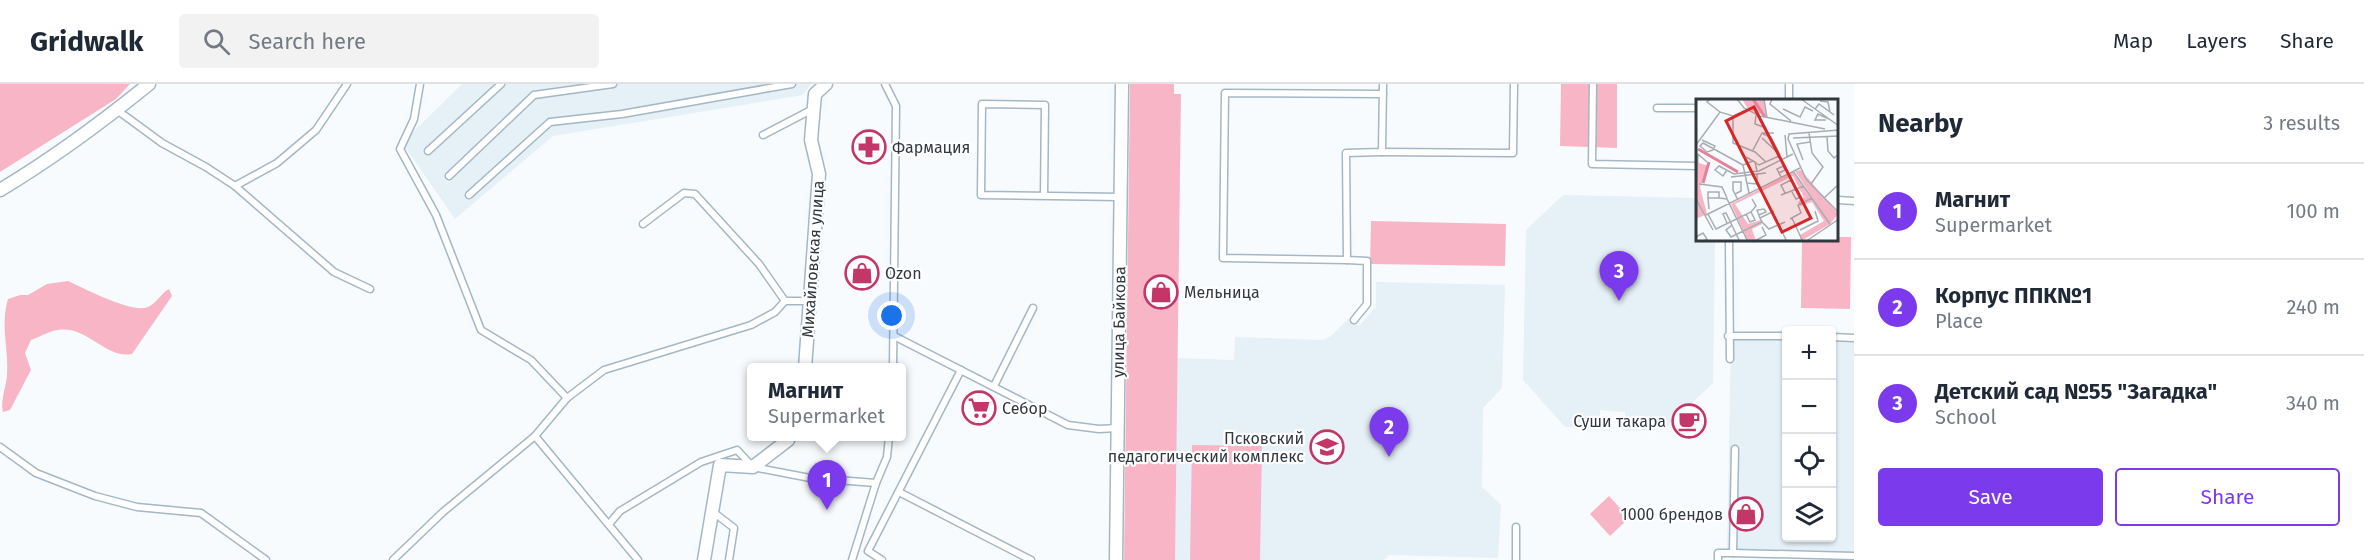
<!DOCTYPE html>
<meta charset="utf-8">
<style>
:root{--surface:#fff;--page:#f2f2f3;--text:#1f2937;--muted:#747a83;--line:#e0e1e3;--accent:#7c3aed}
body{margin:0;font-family:"Fira Sans",sans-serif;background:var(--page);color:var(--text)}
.controls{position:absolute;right:18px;bottom:18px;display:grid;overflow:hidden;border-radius:6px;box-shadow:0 2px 4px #0004}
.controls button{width:54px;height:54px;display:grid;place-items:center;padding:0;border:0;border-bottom:2px solid var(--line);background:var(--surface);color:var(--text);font:30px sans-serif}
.you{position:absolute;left:892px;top:232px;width:21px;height:21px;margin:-15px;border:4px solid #fff;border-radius:50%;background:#1a73e8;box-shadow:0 0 0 9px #1a73e833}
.badge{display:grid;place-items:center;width:39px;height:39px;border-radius:50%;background:var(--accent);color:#fff;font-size:20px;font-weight:700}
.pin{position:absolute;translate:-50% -50px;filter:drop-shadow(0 2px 3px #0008)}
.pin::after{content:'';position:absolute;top:32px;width:21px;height:18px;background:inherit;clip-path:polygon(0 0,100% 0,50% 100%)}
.popup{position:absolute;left:747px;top:279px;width:159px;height:78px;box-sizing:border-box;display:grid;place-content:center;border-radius:6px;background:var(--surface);filter:drop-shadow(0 2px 4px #0005);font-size:20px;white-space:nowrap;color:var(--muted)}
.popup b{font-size:22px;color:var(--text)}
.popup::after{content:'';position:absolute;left:50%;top:100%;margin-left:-12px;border:12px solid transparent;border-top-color:var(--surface)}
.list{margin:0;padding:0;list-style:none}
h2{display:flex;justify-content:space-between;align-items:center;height:78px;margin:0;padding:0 24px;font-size:26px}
h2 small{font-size:20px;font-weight:400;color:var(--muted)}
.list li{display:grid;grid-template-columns:39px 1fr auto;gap:18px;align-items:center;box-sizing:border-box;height:96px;padding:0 24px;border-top:2px solid var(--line)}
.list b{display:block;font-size:22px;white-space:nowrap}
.list p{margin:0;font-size:20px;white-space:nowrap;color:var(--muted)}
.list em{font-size:20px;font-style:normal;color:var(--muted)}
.actions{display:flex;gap:12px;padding:18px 24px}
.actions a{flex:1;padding:14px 0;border:2px solid var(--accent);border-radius:6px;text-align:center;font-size:21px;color:var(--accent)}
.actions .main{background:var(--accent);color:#fff}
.icon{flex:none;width:33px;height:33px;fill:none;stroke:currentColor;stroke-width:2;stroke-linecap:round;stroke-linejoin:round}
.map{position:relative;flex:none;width:1854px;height:476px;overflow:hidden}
header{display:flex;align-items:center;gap:36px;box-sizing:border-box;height:84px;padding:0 30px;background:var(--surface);border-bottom:2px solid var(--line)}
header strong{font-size:28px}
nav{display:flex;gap:33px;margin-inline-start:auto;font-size:21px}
.search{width:420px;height:54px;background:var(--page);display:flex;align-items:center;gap:15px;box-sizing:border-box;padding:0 21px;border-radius:6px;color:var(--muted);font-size:22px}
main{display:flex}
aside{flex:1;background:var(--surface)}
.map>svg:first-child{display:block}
.built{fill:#e5f0f7}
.green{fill:#f8b5c5}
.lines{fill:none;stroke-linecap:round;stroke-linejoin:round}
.lane-casing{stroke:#a4b7c4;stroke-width:9}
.street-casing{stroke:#a4b7c4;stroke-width:15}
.lane{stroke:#fff;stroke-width:6}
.street{stroke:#fff;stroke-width:12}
.labels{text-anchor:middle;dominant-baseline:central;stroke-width:4.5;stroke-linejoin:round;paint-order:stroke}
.poi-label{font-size:16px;fill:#31383e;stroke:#fff;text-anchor:start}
.street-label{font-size:16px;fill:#31383e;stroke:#fff}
.inset-river{fill:none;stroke:#e4829c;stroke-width:3}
.inset-road{fill:none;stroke:#a8adb1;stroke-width:1.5}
.view{fill:#d62828;fill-opacity:0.15;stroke:#d62828;stroke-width:3}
.inset-edge{fill:none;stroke:#31383e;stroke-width:3}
</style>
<header>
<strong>Gridwalk</strong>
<div class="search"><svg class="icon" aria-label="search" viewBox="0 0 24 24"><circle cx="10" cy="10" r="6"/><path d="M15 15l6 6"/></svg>Search here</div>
<nav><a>Map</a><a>Layers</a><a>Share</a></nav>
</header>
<main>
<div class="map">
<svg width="1854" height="476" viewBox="0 0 1854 476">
<rect width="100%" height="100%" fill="#f8fbfe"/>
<g class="built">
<path d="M462 0H811L803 11 553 52 455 135 405 63 410 51Z"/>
<path d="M1563 111 1698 114V156H1715L1713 299 1664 345 1625 347V328L1600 326V344L1565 343 1523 296 1526 146Z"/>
<path d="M1376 198 1505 201 1502 304 1483 324 1482 403 1501 421 1498 474 1389 471 1384 476H1170L1172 274 1234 276 1235 253 1323 256 1331 252 1348 235 1359 242 1376 223Z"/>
<path d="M1731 250 1786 251V454H1832V251L1854 252V474L1727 472Z"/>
</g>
<g class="green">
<path d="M0 0H130L116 15 0 88Z"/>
<path d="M1130 0H1174V10H1181L1175 476H1124Z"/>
<path d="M1561 0H1617V64L1560 62Z"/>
<path d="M1371 137 1506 140 1505 182 1370 180Z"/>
<path d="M1838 153H1851L1850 225 1801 224 1802 156H1838Z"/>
<path d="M68 197C83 204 133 230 148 223 156 220 161 209 169 205L172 212 132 270C105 275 87 241 58 246 49 247 40 253 31 256L25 269 31 286 10 326 3 328C0 317 6 304 7 291 9 266 0 241 8 215L20 211H28L47 200Z"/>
<path d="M1192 361 1262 362 1260 476H1190Z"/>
<path d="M1609 412 1629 434 1610 452 1590 430Z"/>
</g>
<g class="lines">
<defs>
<g id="lane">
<path d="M420 0 414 35 400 65 436 131 481 246 531 276 567 314"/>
<path d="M885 0 896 22 893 284"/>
<path d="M1593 0 1592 80 1698 82"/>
<path d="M1789 16V0"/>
<path d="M1657 24H1698"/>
<path d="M117 26 162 59 206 83 235 102 277 79 316 46 347 0"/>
<path d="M763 51 813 25"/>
<path d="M428 67 501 0"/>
<path d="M1382 68 1513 69 1514 0"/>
<path d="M449 92 534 11 613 0"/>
<path d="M235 102 334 188 370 205"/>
<path d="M469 111 550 38 622 30 792 0"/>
<path d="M1044 112 1045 21 982 20 981 111 1120 113"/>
<path d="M1838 116 1854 117"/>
<path d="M643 140 684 109 695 110 759 180 785 217"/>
<path d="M1729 156 1730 275"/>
<path d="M1347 176 1223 174 1225 9 1383 10"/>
<path d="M1354 236 1367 220V177L1347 176 1346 69 1382 68 1383 0"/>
<path d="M894 252 1068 341 1099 345 1117 344"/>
<path d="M1728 252H1786"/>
<path d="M1832 253 1854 254"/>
<path d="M994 302 1033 224"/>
<path d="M535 352 638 476"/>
<path d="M0 363 36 389 95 412 137 423 201 429 266 476"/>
<path d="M899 408 1031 476"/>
<path d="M713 428 734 444 729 476"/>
<path d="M609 440 620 427 701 378 737 366 753 383 810 394 876 399"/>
<path d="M1733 469 1854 472"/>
<path d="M393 476 443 428 535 352 567 314 604 286 751 241 775 228 785 217H810"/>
<path d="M852 476 876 399 887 373 889 352"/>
<path d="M882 476 868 467 961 286"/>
<path d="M1516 476V443"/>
<path d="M1718 476V469H1733L1735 365"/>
</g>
<g id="street">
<path d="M0 106C52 75 102 38 149 0"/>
<path d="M805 284 819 90 811 56 815 10 826 0"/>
<path d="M704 476 720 381 753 383 788 356 790 352"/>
<path d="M1116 476 1122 0"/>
</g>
</defs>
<use href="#lane" class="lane-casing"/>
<use href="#street" class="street-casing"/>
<use href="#lane" class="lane"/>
<use href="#street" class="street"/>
</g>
<defs>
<symbol id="pharmacy-ring" viewBox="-11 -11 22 22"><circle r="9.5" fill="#fff" stroke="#c23668" stroke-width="1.5"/><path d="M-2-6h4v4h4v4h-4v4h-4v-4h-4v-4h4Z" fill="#c23668"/></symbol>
<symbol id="shop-ring" viewBox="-11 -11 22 22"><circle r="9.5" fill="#fff" stroke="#c23668" stroke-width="1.5"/><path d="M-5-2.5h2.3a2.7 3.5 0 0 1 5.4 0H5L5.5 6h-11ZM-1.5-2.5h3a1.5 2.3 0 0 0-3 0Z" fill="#c23668"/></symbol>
<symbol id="supermarket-ring" viewBox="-11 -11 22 22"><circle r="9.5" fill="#fff" stroke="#c23668" stroke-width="1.5"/><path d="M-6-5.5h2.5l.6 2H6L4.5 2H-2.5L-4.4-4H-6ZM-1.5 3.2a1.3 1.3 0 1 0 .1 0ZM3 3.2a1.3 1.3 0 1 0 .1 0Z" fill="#c23668"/></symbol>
<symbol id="cafe-ring" viewBox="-11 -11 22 22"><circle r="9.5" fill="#fff" stroke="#c23668" stroke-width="1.5"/><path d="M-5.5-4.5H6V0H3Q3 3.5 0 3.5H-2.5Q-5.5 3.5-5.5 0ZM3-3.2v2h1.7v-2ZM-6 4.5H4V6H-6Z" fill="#c23668"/></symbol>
<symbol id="school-ring" viewBox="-11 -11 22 22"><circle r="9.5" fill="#fff" stroke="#c23668" stroke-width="1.5"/><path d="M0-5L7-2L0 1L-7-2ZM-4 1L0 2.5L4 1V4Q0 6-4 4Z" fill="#c23668"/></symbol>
</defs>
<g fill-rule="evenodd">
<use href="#pharmacy-ring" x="850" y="44" width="38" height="38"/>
<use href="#shop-ring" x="843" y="170" width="38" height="38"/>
<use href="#shop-ring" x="1142" y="189" width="38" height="38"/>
<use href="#supermarket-ring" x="960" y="305" width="38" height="38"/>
<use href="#cafe-ring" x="1670" y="318" width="38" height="38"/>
<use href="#school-ring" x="1308" y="344" width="38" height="38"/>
<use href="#shop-ring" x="1727" y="411" width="38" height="38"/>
</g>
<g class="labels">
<g class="poi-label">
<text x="892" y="63">Фармация</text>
<text x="885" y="189">Ozon</text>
<text x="1184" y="208">Мельница</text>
<text x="1002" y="324">Себор</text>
<text x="1666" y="337" text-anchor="end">Суши такара</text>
<text x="1304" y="354" text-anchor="end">Псковский<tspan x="1304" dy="18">педагогический комплекс</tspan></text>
<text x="1723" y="430" text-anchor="end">1000 брендов</text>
</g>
<g class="street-label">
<text transform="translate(813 175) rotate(-86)">Михайловская улица</text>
<text transform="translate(1119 238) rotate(-89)">улица Байкова</text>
</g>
</g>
<g transform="translate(1696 15)">
<rect width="142" height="142" fill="#f8fbfe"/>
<path d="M46 0H68L70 17 52 10ZM0 53 3 64 13 67 4 88 11 115 0 120ZM105 71 142 115 134 125 99 72ZM97 73 134 125 105 142 104 136 128 122 116 103 104 107 102 103 108 98 97 77 39 105 52 125 65 121 66 125 56 130 60 142H52L35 105Z" fill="#f8b5c5"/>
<path class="inset-river" d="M57 0 69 18M2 50 42 73M7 84 13 63"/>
<path class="inset-road" d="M14 0 11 3 24 13M41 0 48 9 64 17 129 30M68 0 71 19M76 0 74 5 95 22M105 0 143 27M124 2 132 3 134 13M87 10 104 18 109 8 117 12M119 10 123 5 138 16M60 16 59 25 70 29M37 17V44L59 53 70 63M130 21H119L122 15 133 20M143 31 93 35 92 40 110 80 143 114M113 34 116 54 127 68 115 85M89 36 91 58M131 38 132 52 138 59 143 55M66 39 84 56 75 38 67 35M97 39 143 37M6 41 19 47 17 51M0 46 24 13 37 17 50 11M17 51 11 53 4 47 7 44 47 66M57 51 66 34H78M50 58 59 63 61 72M107 61 101 45 114 43M47 66 57 62 63 66 83 57M47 66 53 94M31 71 27 77 19 71 23 67 38 75 63 72 97 55M97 72 134 125M83 74 89 71 87 67 81 70 85 78M35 78 70 74M50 84 61 85V74M3 85 26 88 31 99M0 88 2 55 11 63M96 93 100 100 105 98 101 90M89 94 85 86 95 81 100 91M39 95 45 92V83H37V91L41 99 42 100M85 96 108 87M12 99V93H23V99H12L13 110M23 99 31 100 52 143M128 99 143 85M0 100 17 131M12 115 20 130 55 113 60 107 56 100M50 115 54 123 59 121 55 113M10 116 104 69M63 116 70 113 68 110 61 111 64 119M96 119 107 143M94 120 105 114 102 106 116 99M66 123 73 130 89 123M31 124 27 115 30 114 44 143M36 126 30 131 35 138 66 123 64 119 78 112M83 126 91 143M104 131 122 122 119 112M0 138 7 134 11 140 6 143M57 143 70 136 66 128M109 143 143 120"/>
<path class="view" d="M58 8 115 119 86 133 30 22Z"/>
<rect width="142" height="142" class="inset-edge"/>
</g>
</svg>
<div class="controls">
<button>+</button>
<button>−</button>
<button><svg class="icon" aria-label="locate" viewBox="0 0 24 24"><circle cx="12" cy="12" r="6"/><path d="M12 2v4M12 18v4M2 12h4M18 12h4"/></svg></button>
<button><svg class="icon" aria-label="layers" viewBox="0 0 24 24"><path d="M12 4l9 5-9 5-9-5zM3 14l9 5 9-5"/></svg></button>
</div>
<div class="you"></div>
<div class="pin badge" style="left:827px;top:426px">1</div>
<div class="popup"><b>Магнит</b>Supermarket</div>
<div class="pin badge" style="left:1389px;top:373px">2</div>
<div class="pin badge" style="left:1619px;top:217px">3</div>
</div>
<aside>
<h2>Nearby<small>3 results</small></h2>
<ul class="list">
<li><span class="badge">1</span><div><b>Магнит</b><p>Supermarket</p></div><em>100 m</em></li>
<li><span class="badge">2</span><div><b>Корпус ППК№1</b><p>Place</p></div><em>240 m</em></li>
<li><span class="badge">3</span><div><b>Детский сад №55 &quot;Загадка&quot;</b><p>School</p></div><em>340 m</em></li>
</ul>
<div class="actions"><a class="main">Save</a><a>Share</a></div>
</aside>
</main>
